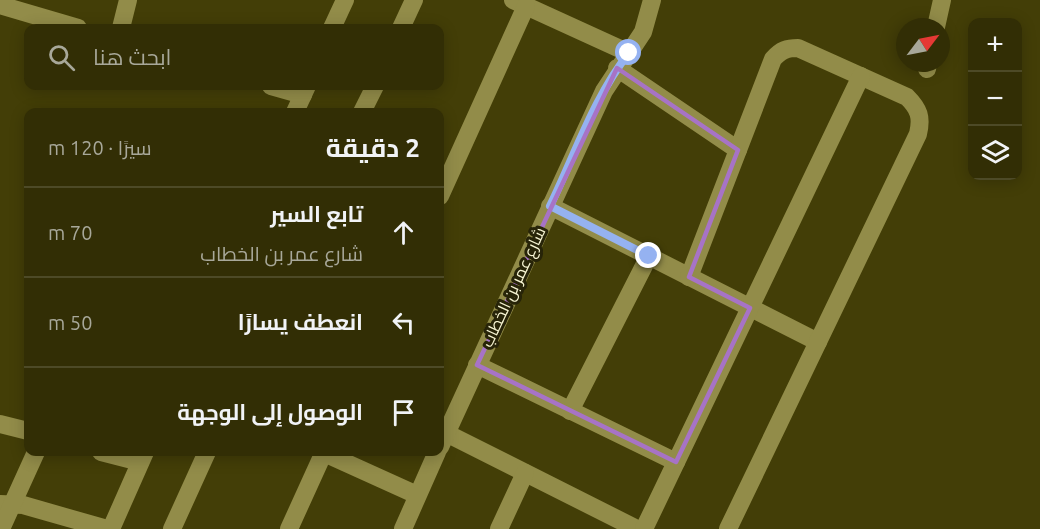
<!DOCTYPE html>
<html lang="ar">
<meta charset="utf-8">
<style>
:root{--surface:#322e05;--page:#3d3a13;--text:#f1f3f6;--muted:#a8a89a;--line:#4d4a27}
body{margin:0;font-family:Ubuntu,Cairo,sans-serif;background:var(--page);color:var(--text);direction:rtl}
.controls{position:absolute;right:18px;top:18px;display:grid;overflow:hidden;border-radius:12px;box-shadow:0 3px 15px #0003}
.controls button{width:54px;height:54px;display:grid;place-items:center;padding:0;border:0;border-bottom:2px solid var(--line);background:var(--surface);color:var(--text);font:30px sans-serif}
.compass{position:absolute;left:896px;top:18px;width:54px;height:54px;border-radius:50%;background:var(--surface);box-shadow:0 3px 15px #0003;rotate:58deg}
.stop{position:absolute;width:18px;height:18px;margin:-14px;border:4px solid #95b2f1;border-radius:50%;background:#fff}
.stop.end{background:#95b2f1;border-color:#fff;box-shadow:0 2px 6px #0008}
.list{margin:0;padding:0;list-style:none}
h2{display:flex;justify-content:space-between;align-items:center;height:78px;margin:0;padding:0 24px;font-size:26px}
h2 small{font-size:20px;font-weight:400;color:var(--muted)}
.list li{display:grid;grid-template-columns:39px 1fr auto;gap:18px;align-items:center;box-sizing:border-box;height:90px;padding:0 24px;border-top:2px solid var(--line)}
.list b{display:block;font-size:22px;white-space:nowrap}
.list p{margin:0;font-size:20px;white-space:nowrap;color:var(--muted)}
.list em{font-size:20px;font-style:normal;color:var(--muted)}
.icon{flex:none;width:33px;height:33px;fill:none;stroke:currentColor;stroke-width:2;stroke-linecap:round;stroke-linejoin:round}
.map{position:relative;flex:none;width:1040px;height:529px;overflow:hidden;direction:ltr}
.search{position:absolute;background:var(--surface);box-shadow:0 3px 15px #0003;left:24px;top:24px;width:420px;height:66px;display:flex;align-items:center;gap:15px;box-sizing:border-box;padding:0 21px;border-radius:12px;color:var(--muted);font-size:22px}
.panel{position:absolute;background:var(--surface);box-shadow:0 3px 15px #0003;left:24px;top:108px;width:420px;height:348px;border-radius:12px;direction:rtl}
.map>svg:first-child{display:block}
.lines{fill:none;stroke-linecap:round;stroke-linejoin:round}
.street{stroke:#928c49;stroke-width:18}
.route{stroke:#95b2f1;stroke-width:8}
.marked{fill:none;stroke:#a773c6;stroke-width:4.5;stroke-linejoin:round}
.labels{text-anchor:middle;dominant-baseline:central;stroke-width:6;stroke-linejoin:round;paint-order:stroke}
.street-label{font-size:16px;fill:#f8f6d4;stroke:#272408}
</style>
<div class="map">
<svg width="1040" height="529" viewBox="0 0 1040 529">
<rect width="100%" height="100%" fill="#433e07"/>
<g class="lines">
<g class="street">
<path d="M513 0 629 53"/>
<path d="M0 5 78 28"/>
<path d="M936 27 942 0"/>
<path d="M121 28 128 0"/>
<path d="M332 28 345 0"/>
<path d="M401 28 414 0"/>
<path d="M617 68 738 150"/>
<path d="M927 69 928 63"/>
<path d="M271 86 303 95"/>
<path d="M295 112 307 86"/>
<path d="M362 112 375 86"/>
<path d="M440 196 526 6"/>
<path d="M550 206 818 342"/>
<path d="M689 277 773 59C781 50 787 48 798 48L907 97C919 109 922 117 918 134L728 529"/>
<path d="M477 365 676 462"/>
<path d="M570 411 649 256"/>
<path d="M0 424 28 431"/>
<path d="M446 433 637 529"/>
<path d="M440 447 604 91 643 32 652 0"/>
<path d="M101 452 140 462"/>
<path d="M322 452 417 495"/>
<path d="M0 504 23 505 107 529"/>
<path d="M1 529 36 452"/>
<path d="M111 529 145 452"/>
<path d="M172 529 207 452"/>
<path d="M289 529 324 452"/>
<path d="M403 529 437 452"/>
<path d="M499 529 525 473"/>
<path d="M644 529 861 76"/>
</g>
</g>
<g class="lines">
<path class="route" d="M629 53C595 95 574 157 550 206L649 256"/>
</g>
<path class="marked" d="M617 68 738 150 689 277 750 308 676 462 477 365Z"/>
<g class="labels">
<g class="street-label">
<text transform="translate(513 287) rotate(-65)">شارع عمر بن الخطاب</text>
</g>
</g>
</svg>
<div class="controls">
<button>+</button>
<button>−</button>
<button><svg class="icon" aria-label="layers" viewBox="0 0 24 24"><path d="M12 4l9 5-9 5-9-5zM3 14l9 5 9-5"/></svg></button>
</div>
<svg class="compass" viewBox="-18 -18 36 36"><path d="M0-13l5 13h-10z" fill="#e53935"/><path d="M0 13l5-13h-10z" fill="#a8a89a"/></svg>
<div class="stop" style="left:629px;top:53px"></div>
<div class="stop end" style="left:649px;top:256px"></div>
<div class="search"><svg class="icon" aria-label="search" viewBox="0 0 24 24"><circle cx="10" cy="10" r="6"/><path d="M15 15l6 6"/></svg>ابحث هنا</div>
<section class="panel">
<h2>2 دقيقة<small>سيرًا · 120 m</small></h2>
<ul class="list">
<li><svg class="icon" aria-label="ahead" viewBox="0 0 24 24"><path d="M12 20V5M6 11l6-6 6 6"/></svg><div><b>تابع السير</b><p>شارع عمر بن الخطاب</p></div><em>70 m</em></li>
<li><svg class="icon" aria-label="left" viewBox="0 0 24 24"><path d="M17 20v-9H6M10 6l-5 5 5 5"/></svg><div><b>انعطف يسارًا</b></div><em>50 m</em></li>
<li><svg class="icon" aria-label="arrive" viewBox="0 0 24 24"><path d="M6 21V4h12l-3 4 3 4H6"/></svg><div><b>الوصول إلى الوجهة</b></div></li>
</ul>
</section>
</div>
